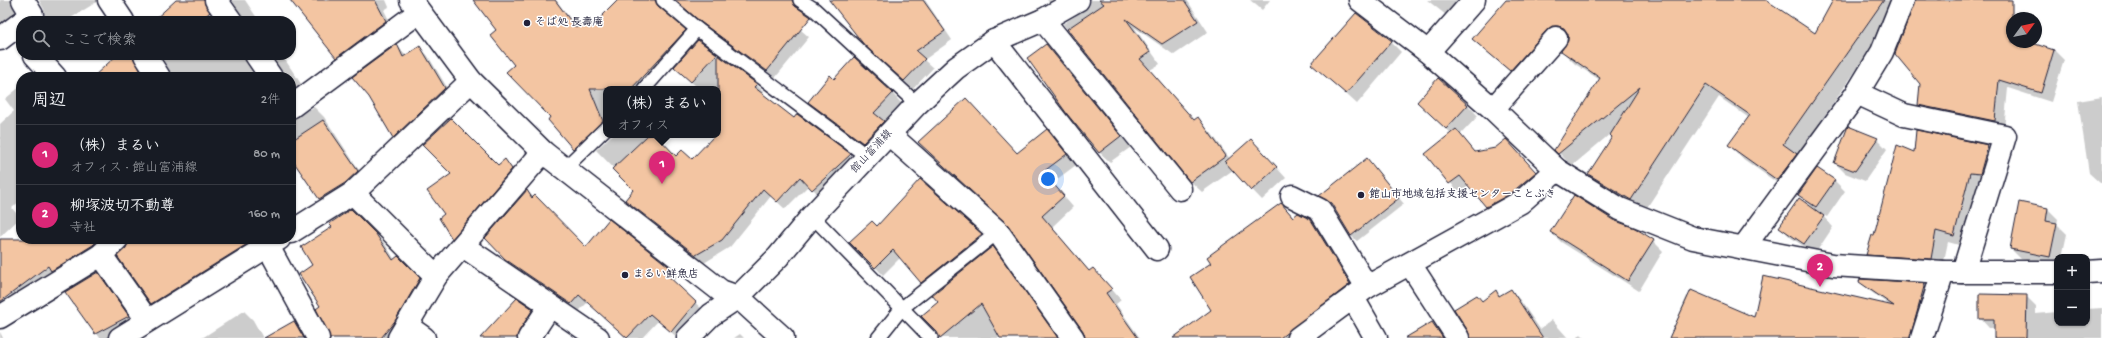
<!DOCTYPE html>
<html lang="ja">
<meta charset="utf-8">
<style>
:root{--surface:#171b24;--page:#20242c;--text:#f1f3f6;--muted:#9ea1a6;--line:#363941;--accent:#db2777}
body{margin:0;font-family:"Gochi Hand","Klee One",sans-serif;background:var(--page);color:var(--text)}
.controls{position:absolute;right:12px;bottom:12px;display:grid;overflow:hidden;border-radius:8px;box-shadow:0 1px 3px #0004}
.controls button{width:36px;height:36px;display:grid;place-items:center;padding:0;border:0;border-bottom:1px solid var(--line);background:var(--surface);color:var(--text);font:20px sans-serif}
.compass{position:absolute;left:2006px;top:12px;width:36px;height:36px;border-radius:50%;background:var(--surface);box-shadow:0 1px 3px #0004;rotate:57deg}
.you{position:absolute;left:1048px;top:179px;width:14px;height:14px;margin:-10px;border:3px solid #fff;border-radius:50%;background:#1a73e8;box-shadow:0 0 0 6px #1a73e833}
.badge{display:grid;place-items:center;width:26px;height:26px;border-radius:50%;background:var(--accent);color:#fff;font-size:13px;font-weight:700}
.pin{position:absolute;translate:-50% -33px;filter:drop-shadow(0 1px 2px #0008)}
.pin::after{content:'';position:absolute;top:21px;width:14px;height:12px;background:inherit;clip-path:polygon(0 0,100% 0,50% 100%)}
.popup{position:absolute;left:603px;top:86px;width:118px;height:52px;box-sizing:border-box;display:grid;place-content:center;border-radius:8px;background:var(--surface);filter:drop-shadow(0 1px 3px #0005);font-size:13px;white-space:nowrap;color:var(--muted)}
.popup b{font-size:15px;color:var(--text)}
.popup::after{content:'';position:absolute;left:50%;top:100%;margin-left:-8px;border:8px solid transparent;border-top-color:var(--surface)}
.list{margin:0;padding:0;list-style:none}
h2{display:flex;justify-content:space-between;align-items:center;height:52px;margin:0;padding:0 16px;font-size:17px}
h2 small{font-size:13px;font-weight:400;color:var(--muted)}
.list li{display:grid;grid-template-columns:26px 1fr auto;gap:12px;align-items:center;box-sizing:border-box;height:60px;padding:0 16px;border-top:1px solid var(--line)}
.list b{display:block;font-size:15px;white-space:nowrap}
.list p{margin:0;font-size:13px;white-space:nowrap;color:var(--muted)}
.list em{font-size:13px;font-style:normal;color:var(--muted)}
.icon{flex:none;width:22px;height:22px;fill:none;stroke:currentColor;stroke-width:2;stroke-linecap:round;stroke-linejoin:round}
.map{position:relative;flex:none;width:2102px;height:338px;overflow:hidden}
.search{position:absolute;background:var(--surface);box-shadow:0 1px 3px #0004;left:16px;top:16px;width:280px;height:44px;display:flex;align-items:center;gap:10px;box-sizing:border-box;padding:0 14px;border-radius:16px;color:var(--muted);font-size:15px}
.panel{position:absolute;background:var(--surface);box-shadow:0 1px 3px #0004;left:16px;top:72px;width:280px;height:172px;border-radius:16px}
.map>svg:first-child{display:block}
.shadow{fill:#0003}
.building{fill:#f3c5a2;stroke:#22223b}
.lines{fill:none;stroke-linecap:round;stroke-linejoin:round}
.service-casing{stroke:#22223b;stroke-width:16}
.minor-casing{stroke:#22223b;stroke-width:25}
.secondary-casing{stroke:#22223b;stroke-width:25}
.service{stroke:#fff;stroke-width:13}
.minor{stroke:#fff;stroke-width:22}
.secondary{stroke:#fff;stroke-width:22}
.poi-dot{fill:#22223b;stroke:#fff;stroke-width:1.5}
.labels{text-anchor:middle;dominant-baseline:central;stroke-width:3;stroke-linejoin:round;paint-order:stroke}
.poi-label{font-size:11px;font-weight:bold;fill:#22223b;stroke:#fff;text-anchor:start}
.street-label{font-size:11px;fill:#22223b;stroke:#fff}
</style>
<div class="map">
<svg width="2102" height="338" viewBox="0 0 2102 338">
<rect width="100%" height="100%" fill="#fff"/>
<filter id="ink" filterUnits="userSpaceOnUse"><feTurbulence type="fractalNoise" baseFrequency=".025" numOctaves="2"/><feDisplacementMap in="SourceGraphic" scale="8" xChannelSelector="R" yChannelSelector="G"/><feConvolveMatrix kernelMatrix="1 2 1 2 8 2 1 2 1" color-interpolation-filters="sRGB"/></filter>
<g filter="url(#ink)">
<g class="shadow">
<path d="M0 0H26L0 45Z"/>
<path d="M39 0H100L66 21H48L45 18 44 9Z"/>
<path d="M177 0H219L218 21H155Z"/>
<path d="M232 0H245L259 21H244Z"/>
<path d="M291 0H386L389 7 384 10 394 30 346 66Z"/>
<path d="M474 0H556L577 28 591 29 619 0H669L663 6 665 13 693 38 647 89H606V132L582 156 549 120 551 117 515 65 498 30Z"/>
<path d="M670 0H769L770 3 809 37 775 78 711 30 677 2Z"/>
<path d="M830 0H925L952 40 924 60 933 68 913 89 875 54Z"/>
<path d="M1047 0H1085L1060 13Z"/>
<path d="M1091 0H1187L1208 32 1174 55 1134 27 1160 64 1150 70 1196 122H1201L1212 134 1230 159 1261 150 1286 178 1262 200 1233 170 1202 192 1191 182 1063 24 1089 7Z"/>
<path d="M1250 0H1270L1262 10Z"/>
<path d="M1427 0H1465L1451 19Z"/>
<path d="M1507 0H1764L1816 34 1834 0H1905L1797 155 1809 167 1790 192 1742 158 1729 145 1749 118 1719 97 1644 212 1602 187 1589 174 1613 137 1610 134 1572 166 1555 149 1600 80 1575 64 1562 51 1569 38H1565L1523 83 1473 39Z"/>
<path d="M2012 38V42H2026L2054 50 2064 60 2051 102 2008 88 2004 130 1929 114 1919 105Z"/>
<path d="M698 41 756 84 764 92 762 94 794 119 797 115 858 163 821 197 809 185 785 209 771 196 730 247 704 263 626 200 635 190 596 150 612 135H655L676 157 692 160 718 135V89H705L702 86 699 89 676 67Z"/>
<path d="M1391 42 1401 52 1357 104 1313 64Z"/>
<path d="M397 45 406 56 420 47 428 56 453 97 401 146 393 138Z"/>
<path d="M1046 45 1131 147 1110 162 1099 152Z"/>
<path d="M118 55H148L147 77H94Z"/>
<path d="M161 55H259L258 77H172Z"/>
<path d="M272 55H282L309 96 291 111V77H284Z"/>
<path d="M834 80 892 93 902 104 874 153 819 112 809 102Z"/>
<path d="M21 86V200L12 208 20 218 0 237V124L14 111 5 99Z"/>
<path d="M2102 97V183H2100L2089 173 2078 101Z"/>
<path d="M1468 105 1478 116 1460 135 1476 153 1495 148 1515 149 1544 182 1496 216 1469 185 1459 193 1427 154 1452 134 1428 112Z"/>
<path d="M314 107 324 117 367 182 330 209 320 199 291 156V120Z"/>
<path d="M1047 130 1076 165 1052 183 1073 207 1052 227 1090 272 1103 279 1121 300 1116 304 1140 338H1090L1018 154Z"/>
<path d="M1917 131 1988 146 2000 158 1966 247 1948 242 1942 270 1879 266 1868 254 1915 153Z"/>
<path d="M1877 139 1887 149 1865 181 1845 173 1835 163Z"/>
<path d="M505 161 520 178 461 246 452 238 445 214Z"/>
<path d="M1372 165 1404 204 1357 241 1351 236 1334 206 1321 196Z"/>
<path d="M1818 169 1835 181 1845 191 1827 217 1821 214 1833 227 1815 254 1790 237 1780 226 1812 207 1799 194Z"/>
<path d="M920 180 988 242 929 289 901 257 883 275 851 242 877 227Z"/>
<path d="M527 191 586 248 609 221 672 270 679 277 672 281 703 310 678 338 658 321 642 338H626L588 302 579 311 514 267 505 259Z"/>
<path d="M1281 204 1294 217 1311 220 1321 230 1359 294 1300 338H1175L1213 310 1212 264Z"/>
<path d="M2048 209 2058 219 2057 224 2067 234 2062 257H2057V266L2021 259 2011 249Z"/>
<path d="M351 210 385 244 395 260 398 257 429 288 397 338H331L322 307 314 265 333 228Z"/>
<path d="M1551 232 1653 241 1663 251 1639 291 1561 242Z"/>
<path d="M47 239H121L20 305 0 283V279Z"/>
<path d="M130 239H245L255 253 162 313 151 303 119 256 130 242Z"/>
<path d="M993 248 1000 255 1059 338H940L938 332 940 302Z"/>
<path d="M97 273 107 282 137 325 115 338H100L67 292Z"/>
<path d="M1860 282 1925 284 1934 294 1921 338H1669L1687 296 1754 318 1892 307 1870 291Z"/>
<path d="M1511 290 1520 300 1540 329 1552 320 1568 338H1471L1483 302 1496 292 1501 297Z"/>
<path d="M2026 296 2036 306V314L2057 312V323H2087V309L2102 308V338H1995V328H1989L1980 318Z"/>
<path d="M532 310 543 320 531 338H482Z"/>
<path d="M244 311 253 320 263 338H202Z"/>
<path d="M294 322 307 338H266Z"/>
<path d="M1432 323 1446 338H1407Z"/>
<path d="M0 332 3 338H0Z"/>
<path d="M740 334 744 338H734Z"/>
<path d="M1581 334 1585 338H1577Z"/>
</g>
<g class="building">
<path d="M176 0H204L210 12 200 21H153Z"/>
<path d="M290 0H375L386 21 336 58Z"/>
<path d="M473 0H555L576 28 584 21 590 28 618 0H655L658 6 686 30 631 89H590L603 121 573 149 548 120 550 117 506 72 514 65 490 35 496 30Z"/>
<path d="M675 0H792L795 6 811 17 767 71 702 23Z"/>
<path d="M829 0H923L945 31 916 51 925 59 904 81 865 46Z"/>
<path d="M1099 0H1184L1198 21 1162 44 1126 19 1150 52 1140 59 1194 120 1198 117 1226 156 1190 182 1067 29 1104 4Z"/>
<path d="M1506 0H1766L1815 33 1833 0H1884L1783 144 1797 154 1777 180 1728 145 1750 115 1706 85 1631 200 1588 174 1612 137 1610 135 1640 87 1558 154 1554 150 1600 78 1561 51 1568 41V34L1564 28 1558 26H1552L1547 30 1510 71 1472 39Z"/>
<path d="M1915 0H2012V42H2029L2054 50 2041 93 1999 80 1995 121 1918 105 1920 84 1895 54Z"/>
<path d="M1356 13 1392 41 1346 94 1311 64Z"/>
<path d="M698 40 717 54 691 82 674 67Z"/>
<path d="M397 44 403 57 420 46 445 88 393 138 369 97 352 77Z"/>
<path d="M1046 44 1121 136 1099 153 1067 114 1027 58Z"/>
<path d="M117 55H133L142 74 138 77H93Z"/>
<path d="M718 55 757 84 754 87 794 118 797 114 851 154 812 190 800 177 777 202 763 189 722 240 696 255 625 200 633 190 612 169 648 135H656L676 156 682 150 692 159 715 135H718Z"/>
<path d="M854 57 893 93 874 113 884 121 863 143 808 102 830 75 834 79Z"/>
<path d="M1438 78 1468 105 1446 129 1417 102Z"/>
<path d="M966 98 1017 153 1047 129 1067 154 1043 172 1064 196 1042 216 1089 271 1093 268 1112 289 1106 293 1138 338H1085L1083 331 1008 225 918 142Z"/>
<path d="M451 118 498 165 505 159 512 169 452 239 439 218 444 214 427 191 451 174 422 145Z"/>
<path d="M323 120 358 171 345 183 319 199 291 158V141Z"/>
<path d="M1848 126 1878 138 1855 171 1834 163Z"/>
<path d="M1456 129 1475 152 1495 148 1506 139 1536 172 1510 194 1486 207 1460 176 1449 184 1425 154Z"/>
<path d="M1916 130 1988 145 1980 174 1970 173 1954 236 1936 231 1931 259 1866 255 1872 235H1874L1897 145 1914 152Z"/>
<path d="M1251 139 1277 167 1251 191 1225 162Z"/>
<path d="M1367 158 1399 198 1351 236 1331 203 1319 196Z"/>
<path d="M1817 168 1835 180 1816 207 1798 195Z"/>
<path d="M920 179 982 234 921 283 893 250 875 268 849 242 872 221 877 226Z"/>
<path d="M527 190 532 198 535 195 586 247 609 219 672 269 665 273 696 302 671 332 650 314 627 338 579 295 571 304 505 259 485 238Z"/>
<path d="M1574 195 1613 220 1635 228 1654 240 1628 281 1550 232Z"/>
<path d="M1799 198 1824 216 1804 244 1779 227Z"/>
<path d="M2019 202 2048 208 2046 221 2057 223 2050 257 2010 249Z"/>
<path d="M1281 203 1293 217 1298 213 1311 220 1350 284 1280 338H1173L1211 310 1190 277 1211 263 1207 257Z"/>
<path d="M351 209 376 234 393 260 398 256 420 278 395 321 381 338H330L316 309 320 306 299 274 312 265 301 247 332 227 329 224Z"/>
<path d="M0 239H99L93 245 51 271 48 266 0 302Z"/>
<path d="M129 239H252V241L151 304 117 256 126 248Z"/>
<path d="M993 246 1058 338H1000L981 304 940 338 937 332 921 316 938 302 932 295Z"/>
<path d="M98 272 129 316 95 334 65 292Z"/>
<path d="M1763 276 1894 306 1859 282 1860 279 1925 283 1910 338H1669L1691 290 1754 317Z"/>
<path d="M1511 289 1543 338H1470L1468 331 1454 309 1477 295 1482 301 1496 290 1499 296Z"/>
<path d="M1979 294 2027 295 2026 338H1994V319H1979Z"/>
<path d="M517 298 533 309 519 331 517 338H480Z"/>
<path d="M294 321 304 338H264Z"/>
<path d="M1432 322 1443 338H1405Z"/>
</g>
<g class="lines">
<defs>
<g id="service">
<path d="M663 0 697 29 868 157"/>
<path d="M800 0 814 9 917 104"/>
<path d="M644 89 697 29"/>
<path d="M564 169 606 128"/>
<path d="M812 216 931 338"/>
<path d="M878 338 902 308 998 232"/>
</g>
<g id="minor">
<path d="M23 0 32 15 24 21"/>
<path d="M109 0 123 21"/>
<path d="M216 0 231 21"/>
<path d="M411 0 471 81 543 152 721 291 738 297"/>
<path d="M1360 0 1428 52 1493 109 1557 170 1620 209 1693 238 1833 265 1943 272H2057"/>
<path d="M1043 20 1180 189"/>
<path d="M0 39 21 23"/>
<path d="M994 41 1157 249"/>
<path d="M1428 52 1474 0"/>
<path d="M35 55 55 77"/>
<path d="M145 55 159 77"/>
<path d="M256 55 271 77"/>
<path d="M1857 93 1904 115 2005 136 1963 272"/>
<path d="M291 107 419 12"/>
<path d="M1493 109 1556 38"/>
<path d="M889 134 998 232 1073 338"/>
<path d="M353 193 436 276"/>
<path d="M1292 196 1320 210 1367 287"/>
<path d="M291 232 353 193 471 81"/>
<path d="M264 239 318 338"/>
<path d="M463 246 598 338"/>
<path d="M1743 248 1857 93 1882 52 1903 0"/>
<path d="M101 255 147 320"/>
<path d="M1410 264 1458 338"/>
<path d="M2087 272 2102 271"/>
<path d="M1353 298 1376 338"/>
<path d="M0 317 101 255 117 239"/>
<path d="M407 326 424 338"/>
<path d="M120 338 279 239"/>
<path d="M399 338 436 276 543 152"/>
<path d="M529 338 550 306"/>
<path d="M1298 338 1367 287 1521 202 1557 170"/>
<path d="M1922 338 1943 272"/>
</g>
<g id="secondary">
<path d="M738 297 783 338"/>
<path d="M688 338 711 315 738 297 778 257 812 216 917 104 956 68 994 41 1043 20 1078 0"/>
</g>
</defs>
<use href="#service" class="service-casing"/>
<use href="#minor" class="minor-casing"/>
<use href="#secondary" class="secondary-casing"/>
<use href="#service" class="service"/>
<use href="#minor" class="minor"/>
<use href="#secondary" class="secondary"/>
</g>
</g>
<g class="poi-dot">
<circle cx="527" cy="23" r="4"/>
<circle cx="1361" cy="195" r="4"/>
<circle cx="625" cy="275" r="4"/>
</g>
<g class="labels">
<g class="poi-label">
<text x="535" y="23">そば処 長壽庵</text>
<text x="1369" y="195">館山市地域包括支援センターことぶき</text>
<text x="633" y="275">まるい鮮魚店</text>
</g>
<g class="street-label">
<text transform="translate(872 152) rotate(-47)">館山富浦線</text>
</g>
</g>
</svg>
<div class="controls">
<button>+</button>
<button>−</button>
</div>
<svg class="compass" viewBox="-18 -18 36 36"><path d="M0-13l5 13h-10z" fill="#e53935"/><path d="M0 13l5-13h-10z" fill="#9ea1a6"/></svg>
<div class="you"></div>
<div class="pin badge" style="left:662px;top:184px">1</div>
<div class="popup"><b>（株）まるい</b>オフィス</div>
<div class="pin badge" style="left:1820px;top:287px">2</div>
<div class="search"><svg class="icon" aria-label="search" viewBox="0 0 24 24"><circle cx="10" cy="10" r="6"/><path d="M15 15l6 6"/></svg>ここで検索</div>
<section class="panel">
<h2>周辺<small>2件</small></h2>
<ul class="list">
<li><span class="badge">1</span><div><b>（株）まるい</b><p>オフィス · 館山富浦線</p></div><em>80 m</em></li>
<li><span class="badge">2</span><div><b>柳塚波切不動尊</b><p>寺社</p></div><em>160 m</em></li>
</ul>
</section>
</div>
